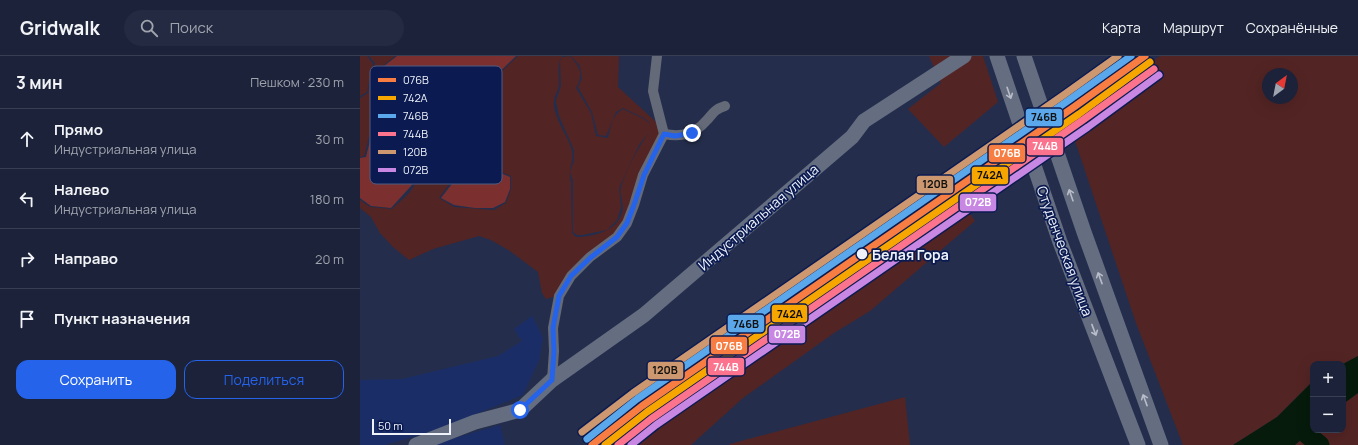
<!DOCTYPE html>
<html lang="ru">
<meta charset="utf-8">
<style>
:root{--surface:#1b2239;--page:#242a41;--text:#f1f3f6;--muted:#a0a4ae;--line:#393f53;--accent:#2563eb}
body{margin:0;font-family:Manrope,sans-serif;background:var(--page);color:var(--text)}
.controls{position:absolute;right:12px;bottom:12px;display:grid;overflow:hidden;border-radius:8px;box-shadow:0 4px 16px #0002}
.controls button{width:36px;height:36px;display:grid;place-items:center;padding:0;border:0;border-bottom:1px solid var(--line);background:var(--surface);color:var(--text);font:20px sans-serif}
.compass{position:absolute;left:902px;top:12px;width:36px;height:36px;border-radius:50%;background:var(--surface);box-shadow:0 4px 16px #0002;rotate:32deg}
.scale{position:absolute;left:12px;bottom:10px;width:79px;box-sizing:border-box;padding-left:4px;border:2px solid #eff2f9;border-top:0;font-size:11px;line-height:14px;white-space:nowrap;color:#eff2f9;-webkit-text-stroke:3px #0b1b51;paint-order:stroke}
.stop{position:absolute;width:12px;height:12px;margin:-9px;border:3px solid #2563eb;border-radius:50%;background:#fff}
.stop.end{background:#2563eb;border-color:#fff;box-shadow:0 1px 4px #0008}
.list{margin:0;padding:0;list-style:none}
h2{display:flex;justify-content:space-between;align-items:center;height:52px;margin:0;padding:0 16px;font-size:17px}
h2 small{font-size:13px;font-weight:400;color:var(--muted)}
.list li{display:grid;grid-template-columns:26px 1fr auto;gap:12px;align-items:center;box-sizing:border-box;height:60px;padding:0 16px;border-top:1px solid var(--line)}
.list b{display:block;font-size:15px;white-space:nowrap}
.list p{margin:0;font-size:13px;white-space:nowrap;color:var(--muted)}
.list em{font-size:13px;font-style:normal;color:var(--muted)}
.actions{display:flex;gap:8px;padding:12px 16px}
.actions a{flex:1;padding:9px 0;border:1px solid var(--accent);border-radius:12px;text-align:center;font-size:14px;color:var(--accent)}
.actions .main{background:var(--accent);color:#fff}
.icon{flex:none;width:22px;height:22px;fill:none;stroke:currentColor;stroke-width:2;stroke-linecap:round;stroke-linejoin:round}
.map{position:relative;flex:none;width:998px;height:389px;overflow:hidden}
header{display:flex;align-items:center;gap:24px;box-sizing:border-box;height:56px;padding:0 20px;background:var(--surface);border-bottom:1px solid var(--line)}
header strong{font-size:19px}
nav{display:flex;gap:22px;margin-inline-start:auto;font-size:14px}
.search{width:280px;height:36px;background:var(--page);display:flex;align-items:center;gap:10px;box-sizing:border-box;padding:0 14px;border-radius:22px;color:var(--muted);font-size:15px}
main{display:flex}
aside{flex:1;background:var(--surface)}
.map>svg:first-child{display:block}
.built{fill:#1a2d67}
.green{fill:#532424;fill-rule:evenodd}
.forest{fill:#7b302f}
.water{fill:#061b0b}
.lines{fill:none;stroke-linecap:round;stroke-linejoin:round}
.river{stroke:#061b0b;stroke-width:19}
.street{stroke:#656a78;stroke-width:10}
.secondary{stroke:#656d80;stroke-width:15}
.rail-1-casing{stroke:#0b1b51;stroke-width:10}
.rail-2-casing{stroke:#0b1b51;stroke-width:10}
.rail-3-casing{stroke:#0b1b51;stroke-width:10}
.rail-4-casing{stroke:#0b1b51;stroke-width:10}
.rail-5-casing{stroke:#0b1b51;stroke-width:10}
.rail-6-casing{stroke:#0b1b51;stroke-width:10}
.rail-1{stroke:#f77d43;stroke-width:7}
.rail-2{stroke:#f7a600;stroke-width:7}
.rail-3{stroke:#5aa8eb;stroke-width:7}
.rail-4{stroke:#fc738d;stroke-width:7}
.rail-5{stroke:#cd976f;stroke-width:7}
.rail-6{stroke:#c787e3;stroke-width:7}
.oneway{stroke:#b8bdc9}
.route{stroke:#2563eb;stroke-width:5}
.stop-dot{fill:#eff2f9;stroke:#0b1b51;stroke-width:1.5}
.labels{text-anchor:middle;dominant-baseline:central;stroke-width:3.5;stroke-linejoin:round;paint-order:stroke}
.street-label{font-size:14px;fill:#eff2f9;stroke:#0b1b51}
.stop-label{font-size:14px;font-weight:bold;fill:#eff2f9;stroke:#0b1b51;text-anchor:start}
.key{fill:#0b1b51;stroke:#4f5c83;stroke-width:1}
.key-label{font-size:11px;fill:#eff2f9}
.line-badge{stroke:#0b1b51;stroke-width:1.5}
.badge-label{font-size:11px;text-anchor:middle;font-weight:bold;fill:#fff}
.pale-badge-label{font-size:11px;text-anchor:middle;font-weight:bold;fill:#111}
</style>
<header>
<strong>Gridwalk</strong>
<div class="search"><svg class="icon" aria-label="search" viewBox="0 0 24 24"><circle cx="10" cy="10" r="6"/><path d="M15 15l6 6"/></svg>Поиск</div>
<nav><a>Карта</a><a>Маршрут</a><a>Сохранённые</a></nav>
</header>
<main>
<aside>
<h2>3 мин<small>Пешком · 230 m</small></h2>
<ul class="list">
<li><svg class="icon" aria-label="ahead" viewBox="0 0 24 24"><path d="M12 20V5M6 11l6-6 6 6"/></svg><div><b>Прямо</b><p>Индустриальная улица</p></div><em>30 m</em></li>
<li><svg class="icon" aria-label="left" viewBox="0 0 24 24"><path d="M17 20v-9H6M10 6l-5 5 5 5"/></svg><div><b>Налево</b><p>Индустриальная улица</p></div><em>180 m</em></li>
<li><svg class="icon" aria-label="right" viewBox="0 0 24 24"><path d="M7 20v-9h11M14 6l5 5-5 5"/></svg><div><b>Направо</b></div><em>20 m</em></li>
<li><svg class="icon" aria-label="arrive" viewBox="0 0 24 24"><path d="M6 21V4h12l-3 4 3 4H6"/></svg><div><b>Пункт назначения</b></div></li>
</ul>
<div class="actions"><a class="main">Сохранить</a><a>Поделиться</a></div>
</aside>
<div class="map">
<svg width="998" height="389" viewBox="0 0 998 389">
<rect width="100%" height="100%" fill="#242e4c"/>
<g class="built">
<path d="M172 260 183 282 179 304 163 339 72 376 24 389H0V324L42 323 138 300 162 285 154 273Z"/>
<path d="M140 369 145 389H70Z"/>
</g>
<g class="green">
<path d="M0 0H7L13 8 7 36 0 40Z"/>
<path d="M9 0H35L18 14 13 44 24 64 9 81 4 100 0 101V42L8 37 15 7Z"/>
<path d="M158 0H202C197 8 199 18 199 28 199 34 194 39 194 45 192 60 209 81 212 95 214 108 207 113 211 126L212 177 216 181C235 181 261 174 263 152 263 145 259 137 261 131 267 112 278 93 289 76L279 89 259 132 261 151 257 164 247 174 222 179H217L213 176V125L210 116 214 105V94L199 60 196 45 201 30 200 5 202 1 210 0C220 12 224 17 216 32L231 57 236 80 248 82C251 70 252 59 263 53L284 63 289 67 291 73 289 66 284 62 263 52 256 56 246 80 238 79 232 56 218 31 222 22 220 10 211 0H259L258 31 296 66 301 79 265 167 196 240 186 243 182 237 178 216 150 195 131 184 119 180 73 193 49 204 33 191 20 177 11 161 0 152V144L10 151 32 153C39 146 50 138 54 130 60 119 58 107 65 96L85 92 93 85 114 55 121 35ZM106 115H138L151 120V133L146 147 134 154 94 151 79 142 93 123Z"/>
<path d="M569 0H623L638 46 584 91 548 53 581 27Z"/>
<path d="M800 0H998V300L983 308H953V325L917 361 873 389H823L776 267 708 64ZM908 18H932V42H908Z"/>
<path d="M600 143 615 165 510 255 474 277 383 342 331 389H258L282 370Z"/>
<path d="M998 337V389H935L953 373V374H983V348Z"/>
<path d="M545 341 550 389H370V388Z"/>
</g>
<g class="forest">
<path d="M37 0H156L120 35 113 55 92 85 84 91 64 95 57 102 56 122 51 130 31 152 11 150 0 142V102L6 101 11 81 26 64 14 44 19 14Z"/>
<path d="M109 116H138L150 121V133L145 146 133 152H115L94 149 81 142 95 124Z"/>
</g>
<g class="water">
<path d="M998 300V337L983 348V308Z"/>
<path d="M953 325V373L935 389H873L917 361Z"/>
</g>
<g class="lines">
<path class="river" d="M934 368 960 389"/>
<g class="street">
<path d="M297 0 293 35 304 78C321 81 334 79 346 65 354 57 353 54 365 50"/>
<path d="M192 324 194 295 193 272 199 240 211 220 230 201 257 181 267 167 274 149 283 119 304 78"/>
</g>
<g class="secondary">
<path d="M637 0 700 186 778 389"/>
<path d="M664 0 724 176 801 389"/>
<path d="M56 389 115 366 160 354 192 324 284 259 492 81 504 65 604 0"/>
</g>
<defs>
<path id="rail-1" d="M232 389 282 350 714 51 785 0"/>
<path id="rail-2" d="M245 389 287 356 719 58 790 6"/>
<path id="rail-3" d="M227 383 277 343 709 44 771 0"/>
<path id="rail-4" d="M258 389 291 363 723 64 794 13"/>
<path id="rail-5" d="M222 376 273 337 705 38 758 0"/>
<path id="rail-6" d="M271 389 296 369 728 71 799 19"/>
</defs>
<use href="#rail-1" class="rail-1-casing"/>
<use href="#rail-2" class="rail-2-casing"/>
<use href="#rail-3" class="rail-3-casing"/>
<use href="#rail-4" class="rail-4-casing"/>
<use href="#rail-5" class="rail-5-casing"/>
<use href="#rail-6" class="rail-6-casing"/>
<use href="#rail-1" class="rail-1"/>
<use href="#rail-2" class="rail-2"/>
<use href="#rail-3" class="rail-3"/>
<use href="#rail-4" class="rail-4"/>
<use href="#rail-5" class="rail-5"/>
<use href="#rail-6" class="rail-6"/>
</g>
<defs><path id="oneway-shaft" d="M-6 0H5M1.5-3L5.5 0L1.5 3" fill="none" stroke-width="1.6" stroke-linecap="round" stroke-linejoin="round"/></defs>
<g class="oneway">
<use href="#oneway-shaft" transform="translate(649 37) rotate(71)"/>
<use href="#oneway-shaft" transform="translate(711 139) rotate(-109)"/>
<use href="#oneway-shaft" transform="translate(740 222) rotate(-110)"/>
<use href="#oneway-shaft" transform="translate(734 274) rotate(69)"/>
<use href="#oneway-shaft" transform="translate(785 344) rotate(-110)"/>
</g>
<g class="lines">
<path class="route" d="M160 354 192 324 194 295 193 272 199 240 211 220 230 202 257 181 267 167 274 149 284 119 304 78 315 80 332 77"/>
</g>
<circle class="stop-dot" cx="502" cy="198" r="6"/>
<g class="labels">
<g class="street-label">
<text transform="translate(398 161) rotate(-41)">Индустриальная улица</text>
<text transform="translate(705 195) rotate(70)">Студенческая улица</text>
</g>
<g class="stop-label">
<text x="512" y="198">Белая Гора</text>
</g>
</g>
<rect x="10" y="10" width="132" height="118" rx="6" class="key"/>
<rect x="18" y="22" width="18" height="4" fill="#f77d43"/>
<rect x="18" y="40" width="18" height="4" fill="#f7a600"/>
<rect x="18" y="58" width="18" height="4" fill="#5aa8eb"/>
<rect x="18" y="76" width="18" height="4" fill="#fc738d"/>
<rect x="18" y="94" width="18" height="4" fill="#cd976f"/>
<rect x="18" y="112" width="18" height="4" fill="#c787e3"/>
<g class="key-label">
<text x="43" y="28">076В</text>
<text x="43" y="46">742А</text>
<text x="43" y="64">746В</text>
<text x="43" y="82">744В</text>
<text x="43" y="100">120В</text>
<text x="43" y="118">072В</text>
</g>
<g class="line-badge">
<rect x="665" y="52" width="38" height="19" rx="4" fill="#5aa8eb"/>
<rect x="666" y="81" width="38" height="19" rx="4" fill="#fc738d"/>
<rect x="628" y="88" width="38" height="19" rx="4" fill="#f77d43"/>
<rect x="611" y="110" width="38" height="19" rx="4" fill="#f7a600"/>
<rect x="556" y="119" width="38" height="19" rx="4" fill="#cd976f"/>
<rect x="599" y="137" width="38" height="19" rx="4" fill="#c787e3"/>
<rect x="411" y="248" width="37" height="19" rx="4" fill="#f7a600"/>
<rect x="367" y="258" width="38" height="19" rx="4" fill="#5aa8eb"/>
<rect x="408" y="269" width="38" height="19" rx="4" fill="#c787e3"/>
<rect x="350" y="280" width="38" height="19" rx="4" fill="#f77d43"/>
<rect x="347" y="301" width="38" height="19" rx="4" fill="#fc738d"/>
<rect x="287" y="305" width="37" height="19" rx="4" fill="#cd976f"/>
</g>
<g class="badge-label">
<text x="685" y="94">744В</text>
<text x="647" y="101">076В</text>
<text x="618" y="150">072В</text>
<text x="427" y="282">072В</text>
<text x="369" y="294">076В</text>
<text x="366" y="315">744В</text>
</g>
<g class="pale-badge-label">
<text x="684" y="65">746В</text>
<text x="630" y="123">742А</text>
<text x="575" y="132">120В</text>
<text x="430" y="262">742А</text>
<text x="386" y="272">746В</text>
<text x="305" y="318">120В</text>
</g>
</svg>
<div class="controls">
<button>+</button>
<button>−</button>
</div>
<svg class="compass" viewBox="-18 -18 36 36"><path d="M0-13l5 13h-10z" fill="#e53935"/><path d="M0 13l5-13h-10z" fill="#a0a4ae"/></svg>
<div class="scale">50 m</div>
<div class="stop" style="left:160px;top:354px"></div>
<div class="stop end" style="left:332px;top:77px"></div>
</div>
</main>
